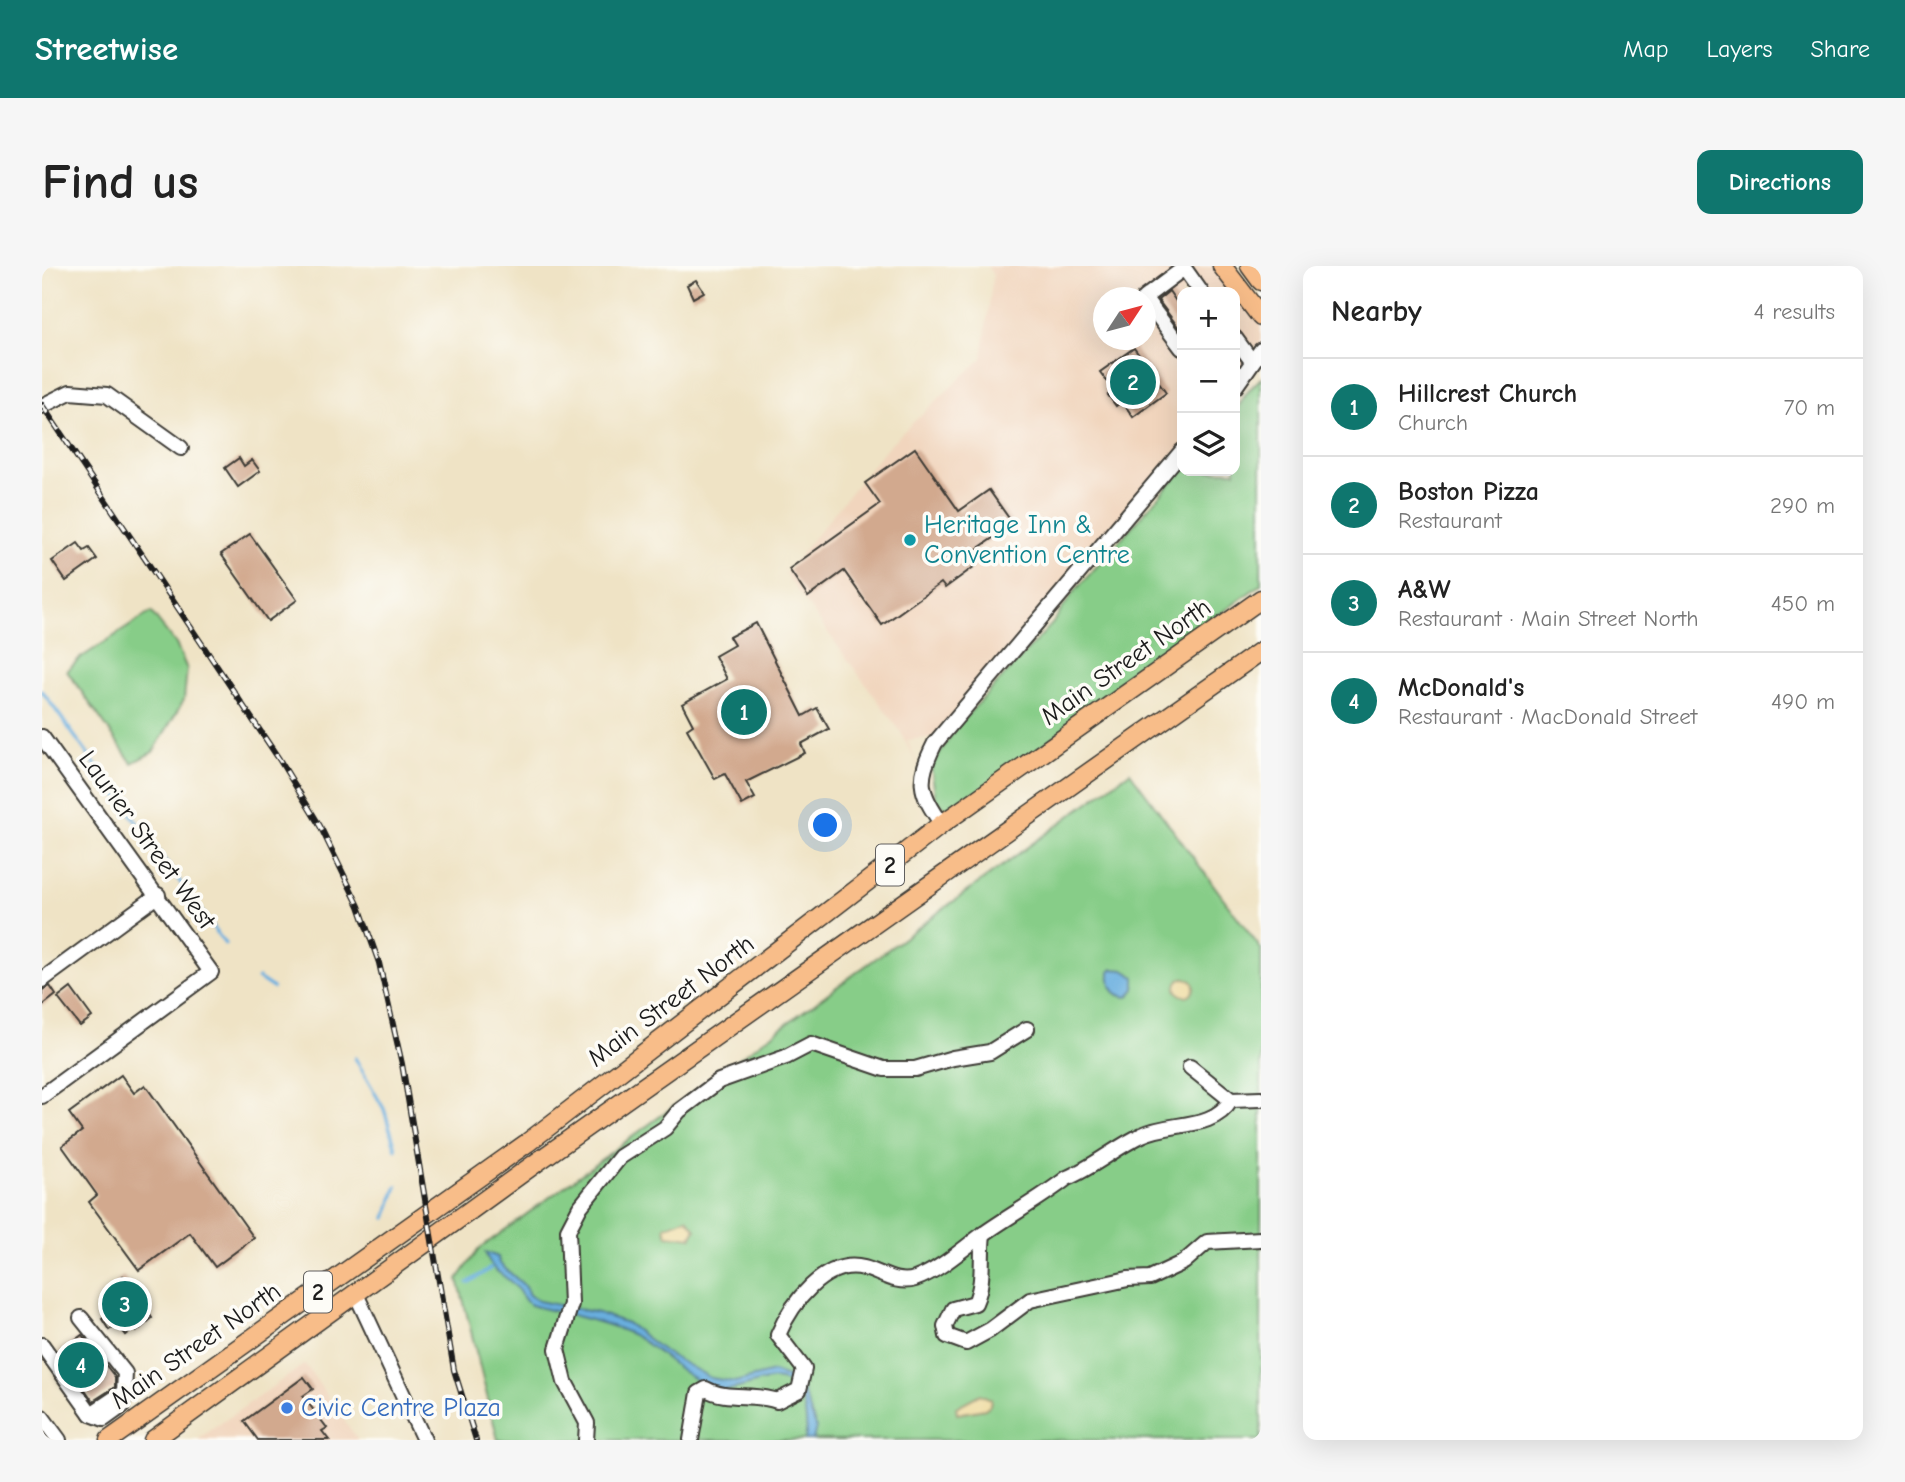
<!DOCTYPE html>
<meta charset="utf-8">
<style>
:root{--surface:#fff;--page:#f6f6f6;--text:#222;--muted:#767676;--line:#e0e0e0;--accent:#0f766e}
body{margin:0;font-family:"Comic Neue",sans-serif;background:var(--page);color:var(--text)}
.controls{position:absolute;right:21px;top:21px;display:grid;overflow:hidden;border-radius:14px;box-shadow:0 7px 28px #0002}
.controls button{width:63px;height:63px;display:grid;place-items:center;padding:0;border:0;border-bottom:2px solid var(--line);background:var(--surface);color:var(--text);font:35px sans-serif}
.compass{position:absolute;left:1051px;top:21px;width:63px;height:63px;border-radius:50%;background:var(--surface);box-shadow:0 7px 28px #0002;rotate:54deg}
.you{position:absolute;left:784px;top:560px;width:24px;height:24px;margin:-18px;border:5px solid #fff;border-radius:50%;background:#1a73e8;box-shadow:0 0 0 10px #1a73e833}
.badge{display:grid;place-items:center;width:46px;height:46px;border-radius:50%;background:var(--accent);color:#fff;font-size:23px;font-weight:700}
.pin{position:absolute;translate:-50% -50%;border:4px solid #fff;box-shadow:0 2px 7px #0006}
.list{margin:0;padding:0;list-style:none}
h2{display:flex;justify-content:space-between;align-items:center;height:91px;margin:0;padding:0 28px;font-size:30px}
h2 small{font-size:23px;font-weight:400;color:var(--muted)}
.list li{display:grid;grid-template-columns:46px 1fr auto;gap:21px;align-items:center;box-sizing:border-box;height:98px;padding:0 28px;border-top:2px solid var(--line)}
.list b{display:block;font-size:26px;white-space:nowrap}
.list p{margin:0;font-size:23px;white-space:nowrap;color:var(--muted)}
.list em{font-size:23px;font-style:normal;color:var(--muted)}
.icon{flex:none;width:38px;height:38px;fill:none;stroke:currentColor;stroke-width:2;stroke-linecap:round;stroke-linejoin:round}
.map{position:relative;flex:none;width:1219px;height:1174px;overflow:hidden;border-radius:14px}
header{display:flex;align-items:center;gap:42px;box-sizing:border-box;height:98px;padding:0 35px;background:var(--accent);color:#fff}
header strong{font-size:33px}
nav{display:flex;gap:38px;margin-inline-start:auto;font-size:24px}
.intro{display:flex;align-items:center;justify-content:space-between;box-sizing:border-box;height:168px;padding:0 42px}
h1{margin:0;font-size:49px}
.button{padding:18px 32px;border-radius:14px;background:var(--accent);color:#fff;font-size:24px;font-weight:700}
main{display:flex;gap:42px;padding:0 42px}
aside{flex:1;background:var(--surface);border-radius:14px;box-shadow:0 7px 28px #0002}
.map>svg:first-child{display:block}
.built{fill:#f1d5bd;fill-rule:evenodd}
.green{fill:#87cd88;stroke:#527452;stroke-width:2}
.sand{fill:#eeda9e;stroke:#857b5d;stroke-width:2}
.water{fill:#69afdf;stroke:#42667e;stroke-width:2}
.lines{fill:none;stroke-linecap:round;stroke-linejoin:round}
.stream{stroke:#69afdf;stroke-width:3.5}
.building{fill:#d2a98e}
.minor-casing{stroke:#3c3a35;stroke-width:18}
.major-casing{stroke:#3c3a35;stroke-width:21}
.minor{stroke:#fff;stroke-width:14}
.major{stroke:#f8bd89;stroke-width:18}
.rail-casing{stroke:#1c1c1c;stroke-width:6}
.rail{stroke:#fdfcf7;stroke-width:3.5;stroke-dasharray:10;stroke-linecap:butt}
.culture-dot{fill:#0f9aa8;stroke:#fdfcf7;stroke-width:2.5}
.shop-dot{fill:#3f7fe0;stroke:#fdfcf7;stroke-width:2.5}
.labels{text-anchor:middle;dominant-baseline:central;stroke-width:7;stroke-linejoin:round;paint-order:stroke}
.shield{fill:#fdfcf7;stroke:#605f5e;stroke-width:2}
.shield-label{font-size:24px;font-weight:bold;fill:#1c1c1c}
.culture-label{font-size:26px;fill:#0d838f;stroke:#fdfcf7;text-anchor:start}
.street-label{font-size:26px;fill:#1c1c1c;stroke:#fdfcf7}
.shop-label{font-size:26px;fill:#366cbe;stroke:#fdfcf7;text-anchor:start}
</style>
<header>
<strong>Streetwise</strong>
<nav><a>Map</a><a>Layers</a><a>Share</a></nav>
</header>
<div class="intro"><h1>Find us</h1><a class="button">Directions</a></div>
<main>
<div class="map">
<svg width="1219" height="1174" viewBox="0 0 1219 1174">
<rect width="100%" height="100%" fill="#fdfcf7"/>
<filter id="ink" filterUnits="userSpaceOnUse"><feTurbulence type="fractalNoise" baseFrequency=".0143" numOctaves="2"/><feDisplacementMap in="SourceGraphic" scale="14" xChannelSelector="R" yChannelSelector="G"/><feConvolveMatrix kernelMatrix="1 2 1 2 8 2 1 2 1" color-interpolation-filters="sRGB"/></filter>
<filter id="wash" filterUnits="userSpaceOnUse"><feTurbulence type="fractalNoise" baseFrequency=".00686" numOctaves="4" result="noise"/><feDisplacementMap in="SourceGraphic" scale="28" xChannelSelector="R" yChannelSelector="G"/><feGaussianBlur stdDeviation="1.57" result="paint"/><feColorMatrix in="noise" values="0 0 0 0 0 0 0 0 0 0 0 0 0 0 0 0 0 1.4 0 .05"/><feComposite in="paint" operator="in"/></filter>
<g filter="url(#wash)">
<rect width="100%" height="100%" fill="#efe3c5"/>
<g class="built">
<path d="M945 0H1175L1219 51V84L1193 121V26H1140V185L897 471 865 474 879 505 858 465 743 308 846 180 940 92 951 9ZM1062 32H1104V74H1062Z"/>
<path d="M263 1098 316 1174H155Z"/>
</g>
<g class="green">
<path d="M1219 112V318L919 540 906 543 894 535 889 501 915 460 1010 358 1031 327 1140 204 1193 205C1193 161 1184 144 1219 112Z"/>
<path d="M109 346 134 378 145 403 142 434 111 486 90 497 25 405 37 393Z"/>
<path d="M1088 506 1219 683V1174H456L416 1013 437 983Z"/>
</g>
<g class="sand">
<circle cx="1143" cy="721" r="9"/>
<path d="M645 952 654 963 649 972 625 969 623 961Z"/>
<path d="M938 1128 949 1133 948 1139 943 1143 915 1148 914 1141Z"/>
</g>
<g class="water">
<path d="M1071 703 1082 704 1093 711V723L1086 731C1070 730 1067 720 1068 706Z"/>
<path d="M443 986 456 991 457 997 483 1020 487 1029 497 1035 556 1047 585 1057 624 1087 669 1112 693 1116 731 1106 757 1115 774 1161 771 1174H763C766 1158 764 1137 753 1123 731 1098 697 1132 671 1122 641 1111 619 1085 591 1069 564 1055 518 1047 488 1039 480 1033 480 1028 474 1021 460 1005 452 1010 443 986Z"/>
</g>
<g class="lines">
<g class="stream">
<path d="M0 425 183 678"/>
<path d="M216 712 231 722"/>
<path d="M313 792 342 843 354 883"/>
<path d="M344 952 355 920"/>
<path d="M426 1017 449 1002"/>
</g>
</g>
<g id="blocks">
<g class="building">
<path d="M654 14 662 26 651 32 645 19Z"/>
<path d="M1127 25 1140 44V66L1116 34Z"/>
<path d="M1092 82 1124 127 1091 151 1080 135 1074 140 1066 129 1072 125 1058 106Z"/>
<path d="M873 182 917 245 947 224 971 258 925 290 933 300 903 322 899 317 840 359 802 305 766 331 747 303 838 238 823 217Z"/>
<path d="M197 192 202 200 210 194 218 205 196 221 183 202Z"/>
<path d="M208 268 255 334 226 355 179 288Z"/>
<path d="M36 277 42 285 47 282 55 293 24 315 10 295Z"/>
<path d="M714 357 761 450 775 442 787 463 759 478 763 487 704 516 713 532 700 539 683 508 673 513 645 463 651 459 640 438 685 413 673 390 692 379 687 371Z"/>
<path d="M8 720 14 729 0 740V724Z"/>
<path d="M29 722 50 751 38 760 16 732Z"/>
<path d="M79 809 92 827 103 819 212 972 173 1001 148 967 97 1004 47 936 55 929 20 880 40 865 27 847Z"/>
<path d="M81 1010 110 1052 94 1066 92 1063 84 1069 75 1058 67 1064 60 1053 70 1046 59 1031Z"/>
<path d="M40 1069 73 1111V1121L51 1135 17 1086Z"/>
<path d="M262 1111 271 1123 261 1130 285 1162 280 1165 287 1174H216L202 1155Z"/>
</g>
</g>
</g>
<g filter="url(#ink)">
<use href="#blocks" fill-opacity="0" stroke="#3c3a35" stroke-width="2"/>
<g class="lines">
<defs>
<g id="minor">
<path d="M1102 32 1142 2 1159 26"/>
<path d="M1104 34 1140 82"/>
<path d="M1193 72 1209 94"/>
<path d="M1193 121 1219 84"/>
<path d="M0 140 28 126 65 129 139 182"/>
<path d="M0 471 169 706 0 830"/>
<path d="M900 558C876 525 875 513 893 477L1140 185"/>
<path d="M0 714 116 629"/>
<path d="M1189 834 1219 833"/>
<path d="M941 968C938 992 943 1015 933 1037L911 1043 903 1060 905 1070 924 1077 948 1064 988 1034 1086 1013 1108 1012 1142 996 1165 976 1219 973"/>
<path d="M314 1028 382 1174"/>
<path d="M0 1079 49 1148 82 1126 83 1107 39 1052"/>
<path d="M49 1148 62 1153 80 1140 82 1126"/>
<path d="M0 1151 17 1174"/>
<path d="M544 1174 545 1157 523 1116 515 1083 529 1038 526 964 538 941 578 891 623 862 637 845 677 815 744 791 769 778 842 803H873L911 792 948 786 985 763"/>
<path d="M649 1174 657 1127 664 1123C685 1135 711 1126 735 1135L757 1124 762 1103 736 1069C749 1038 783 992 822 1002 838 1006 855 1019 873 1013 898 1004 919 984 940 969 968 949 998 933 1025 912 1052 901 1074 881 1100 869 1128 855 1171 865 1189 834L1148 801"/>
</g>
<g id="major">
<path d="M1180 0 1219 51"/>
<path d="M1208 0 1219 15"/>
<path d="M67 1174 485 877 900 558 1219 333"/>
<path d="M111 1174 498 894 1219 385"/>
</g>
</defs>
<use href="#minor" class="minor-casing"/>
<use href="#major" class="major-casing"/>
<use href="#minor" class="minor"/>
<use href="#major" class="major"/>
<defs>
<path id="rail" d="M0 139 237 493 278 560 317 640 337 697 360 798 412 1104 434 1174"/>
</defs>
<use href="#rail" class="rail-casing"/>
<use href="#rail" class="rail"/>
</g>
</g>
<circle class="culture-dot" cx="868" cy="274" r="7"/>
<circle class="shop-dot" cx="245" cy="1142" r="7"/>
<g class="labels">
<g class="shield">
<rect x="834" y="578.5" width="28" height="41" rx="5"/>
<rect x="262" y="1005.5" width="28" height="41" rx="5"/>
</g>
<g class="shield-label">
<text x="848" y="599">2</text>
<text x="276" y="1026">2</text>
</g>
<g class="culture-label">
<text x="882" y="259">Heritage Inn &amp;<tspan x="882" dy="30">Convention Centre</tspan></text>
</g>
<g class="street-label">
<text transform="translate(1084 396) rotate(-35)">Main Street North</text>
<text transform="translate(105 574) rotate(54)">Laurier Street West</text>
<text transform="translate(629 735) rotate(-37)">Main Street North</text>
<text transform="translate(154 1080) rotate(-35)">Main Street North</text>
</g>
<g class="shop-label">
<text x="259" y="1142">Civic Centre Plaza</text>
</g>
</g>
</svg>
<div class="controls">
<button>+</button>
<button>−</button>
<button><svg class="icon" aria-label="layers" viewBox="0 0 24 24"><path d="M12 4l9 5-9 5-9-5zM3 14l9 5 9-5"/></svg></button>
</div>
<svg class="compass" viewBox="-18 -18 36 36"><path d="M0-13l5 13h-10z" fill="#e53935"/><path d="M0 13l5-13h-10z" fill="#767676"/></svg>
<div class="you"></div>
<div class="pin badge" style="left:702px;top:446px">1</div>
<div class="pin badge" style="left:1091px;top:116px">2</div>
<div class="pin badge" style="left:83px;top:1038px">3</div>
<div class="pin badge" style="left:39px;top:1099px">4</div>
</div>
<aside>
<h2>Nearby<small>4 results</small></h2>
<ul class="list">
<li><span class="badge">1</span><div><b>Hillcrest Church</b><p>Church</p></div><em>70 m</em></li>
<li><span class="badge">2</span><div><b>Boston Pizza</b><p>Restaurant</p></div><em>290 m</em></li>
<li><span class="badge">3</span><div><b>A&amp;W</b><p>Restaurant · Main Street North</p></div><em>450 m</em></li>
<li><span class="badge">4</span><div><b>McDonald's</b><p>Restaurant · MacDonald Street</p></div><em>490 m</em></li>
</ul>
</aside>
</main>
